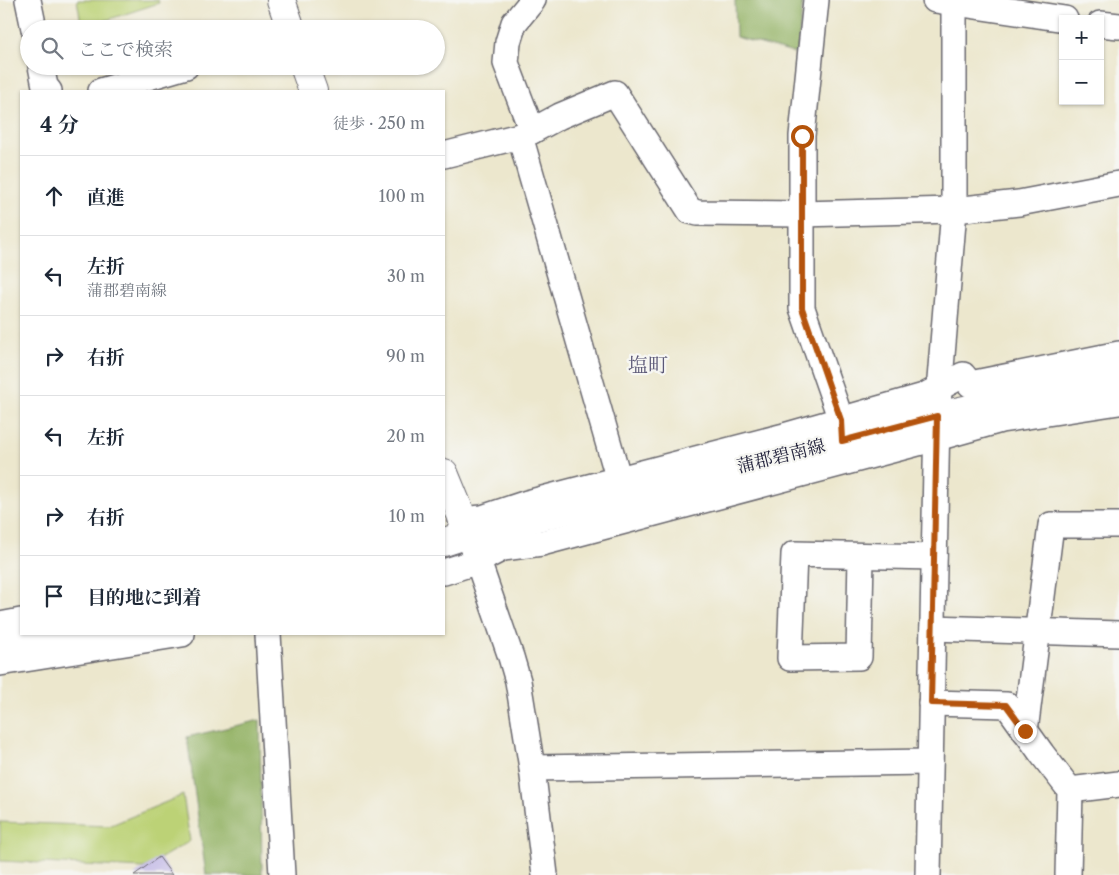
<!DOCTYPE html>
<html lang="ja">
<meta charset="utf-8">
<style>
:root{--surface:#fff;--page:#f2f2f3;--text:#1f2937;--muted:#747a83;--line:#e0e1e3}
body{margin:0;font-family:"Libre Caslon Text","Noto Serif JP",serif;background:var(--page);color:var(--text)}
.controls{position:absolute;right:15px;top:15px;display:grid;overflow:hidden;border-radius:0px;box-shadow:0 1px 4px #0004}
.controls button{width:45px;height:45px;display:grid;place-items:center;padding:0;border:0;border-bottom:1px solid var(--line);background:var(--surface);color:var(--text);font:25px sans-serif}
.stop{position:absolute;width:15px;height:15px;margin:-11px;border:4px solid #b45309;border-radius:50%;background:#fff}
.stop.end{background:#b45309;border-color:#fff;box-shadow:0 1px 5px #0008}
.list{margin:0;padding:0;list-style:none}
h2{display:flex;justify-content:space-between;align-items:center;height:65px;margin:0;padding:0 20px;font-size:21px}
h2 small{font-size:16px;font-weight:400;color:var(--muted)}
.list li{display:grid;grid-template-columns:32px 1fr auto;gap:15px;align-items:center;box-sizing:border-box;height:80px;padding:0 20px;border-top:1px solid var(--line)}
.list b{display:block;font-size:19px;white-space:nowrap}
.list p{margin:0;font-size:16px;white-space:nowrap;color:var(--muted)}
.list em{font-size:16px;font-style:normal;color:var(--muted)}
.icon{flex:none;width:28px;height:28px;fill:none;stroke:currentColor;stroke-width:2;stroke-linecap:round;stroke-linejoin:round}
.map{position:relative;flex:none;width:1119px;height:875px;overflow:hidden}
.search{position:absolute;background:var(--surface);box-shadow:0 1px 4px #0004;left:20px;top:20px;width:425px;height:55px;display:flex;align-items:center;gap:12px;box-sizing:border-box;padding:0 18px;border-radius:28px;color:var(--muted);font-size:19px}
.panel{position:absolute;background:var(--surface);box-shadow:0 1px 4px #0004;left:20px;top:90px;width:425px;height:545px;border-radius:0px}
.map>svg:first-child{display:block}
.green{fill:#bcd276;stroke:#6f7a58}
.forest{fill:#95b467;stroke:#5c6b51}
.building{fill:#c6bde7}
.lines{fill:none;stroke-linecap:round;stroke-linejoin:round}
.minor-casing{stroke:#69676e;stroke-width:28}
.major-casing{stroke:#69676e;stroke-width:30}
.minor{stroke:#fff;stroke-width:25}
.major{stroke:#fff;stroke-width:28}
.route{stroke:#b45309;stroke-width:6}
.labels{text-anchor:middle;dominant-baseline:central;stroke-width:4.5;stroke-linejoin:round;paint-order:stroke}
.street-label{font-size:18px;fill:#22223b;stroke:#f6f6f2}
.quarter-label{font-size:20px;fill:#5b5877;stroke:#f6f6f2}
</style>
<div class="map">
<svg width="1119" height="875" viewBox="0 0 1119 875">
<rect width="100%" height="100%" fill="#f6f6f2"/>
<filter id="ink" filterUnits="userSpaceOnUse"><feTurbulence type="fractalNoise" baseFrequency=".02" numOctaves="2"/><feDisplacementMap in="SourceGraphic" scale="10" xChannelSelector="R" yChannelSelector="G"/><feConvolveMatrix kernelMatrix="1 2 1 2 8 2 1 2 1" color-interpolation-filters="sRGB"/></filter>
<filter id="wash" filterUnits="userSpaceOnUse"><feTurbulence type="fractalNoise" baseFrequency=".0096" numOctaves="4" result="noise"/><feDisplacementMap in="SourceGraphic" scale="20" xChannelSelector="R" yChannelSelector="G"/><feGaussianBlur stdDeviation="1.12" result="paint"/><feColorMatrix in="noise" values="0 0 0 0 0 0 0 0 0 0 0 0 0 0 0 0 0 1.4 0 .05"/><feComposite in="paint" operator="in"/></filter>
<g filter="url(#wash)">
<rect width="100%" height="100%" fill="#ece7cd"/>
<g class="green">
<path d="M77 0H158L159 3 82 28Z"/>
<path d="M183 795 190 841 144 868 0 861V822L109 826Z"/>
</g>
<g class="forest">
<path d="M735 0H803L797 54 736 37Z"/>
<path d="M260 720 262 875H206L187 737Z"/>
</g>
<g id="blocks">
<path class="building" d="M159 857 172 875H134L144 868Z"/>
</g>
</g>
<g filter="url(#ink)">
<use href="#blocks" fill-opacity="0" stroke="#69676e" stroke-width="1"/>
<g class="lines">
<defs>
<g id="minor">
<path d="M28 0 34 29"/>
<path d="M816 0 802 136V308L841 420 842 435"/>
<path d="M935 0 1065 19"/>
<path d="M1100 24 1119 26"/>
<path d="M41 66 45 86 49 91"/>
<path d="M101 91 186 66"/>
<path d="M532 131 506 63 508 42 514 23 533 0"/>
<path d="M520 136 623 494"/>
<path d="M444 155 520 136 532 131 560 116 615 93 690 211 698 213 801 214 954 210 1019 203 1119 184"/>
<path d="M461 520 482 518 527 503 784 436 924 396 963 375 970 384 1119 354"/>
<path d="M472 544 511 657 518 681 532 768 545 875"/>
<path d="M861 556 859 657 790 658 794 554 934 557"/>
<path d="M444 572 478 561 503 548 542 543 937 438 1001 420 1119 402"/>
<path d="M0 625 21 621"/>
<path d="M933 628 1119 634"/>
<path d="M268 634 282 875"/>
<path d="M0 663 182 634"/>
<path d="M931 703 1007 705 1042 754 1070 790 1068 875"/>
<path d="M1025 731 1051 525H1119"/>
<path d="M532 768 930 762"/>
<path d="M1070 790 1119 784"/>
<path d="M928 875 937 416 954 210V0"/>
</g>
<g id="major">
<path d="M281 0 291 29"/>
<path d="M304 66 313 91"/>
<path d="M444 473 469 534"/>
<path d="M444 542 469 534 623 496 937 416 1119 377"/>
<path d="M0 645 79 634"/>
</g>
</defs>
<use href="#minor" class="minor-casing"/>
<use href="#major" class="major-casing"/>
<use href="#minor" class="minor"/>
<use href="#major" class="major"/>
</g>
</g>
<g class="lines" filter="url(#ink)">
<path class="route" d="M802 136V308L841 420 842 441 937 416 931 703 1006 705 1025 731"/>
</g>
<g class="labels">
<g class="street-label">
<text transform="translate(781 456) rotate(-14)">蒲郡碧南線</text>
</g>
<g class="quarter-label">
<text x="648" y="365">塩町</text>
</g>
</g>
</svg>
<div class="controls">
<button>+</button>
<button>−</button>
</div>
<div class="stop" style="left:802px;top:136px"></div>
<div class="stop end" style="left:1025px;top:731px"></div>
<div class="search"><svg class="icon" aria-label="search" viewBox="0 0 24 24"><circle cx="10" cy="10" r="6"/><path d="M15 15l6 6"/></svg>ここで検索</div>
<section class="panel">
<h2>4 分<small>徒歩 · 250 m</small></h2>
<ul class="list">
<li><svg class="icon" aria-label="ahead" viewBox="0 0 24 24"><path d="M12 20V5M6 11l6-6 6 6"/></svg><div><b>直進</b></div><em>100 m</em></li>
<li><svg class="icon" aria-label="left" viewBox="0 0 24 24"><path d="M17 20v-9H6M10 6l-5 5 5 5"/></svg><div><b>左折</b><p>蒲郡碧南線</p></div><em>30 m</em></li>
<li><svg class="icon" aria-label="right" viewBox="0 0 24 24"><path d="M7 20v-9h11M14 6l5 5-5 5"/></svg><div><b>右折</b></div><em>90 m</em></li>
<li><svg class="icon" aria-label="left" viewBox="0 0 24 24"><path d="M17 20v-9H6M10 6l-5 5 5 5"/></svg><div><b>左折</b></div><em>20 m</em></li>
<li><svg class="icon" aria-label="right" viewBox="0 0 24 24"><path d="M7 20v-9h11M14 6l5 5-5 5"/></svg><div><b>右折</b></div><em>10 m</em></li>
<li><svg class="icon" aria-label="arrive" viewBox="0 0 24 24"><path d="M6 21V4h12l-3 4 3 4H6"/></svg><div><b>目的地に到着</b></div></li>
</ul>
</section>
</div>
